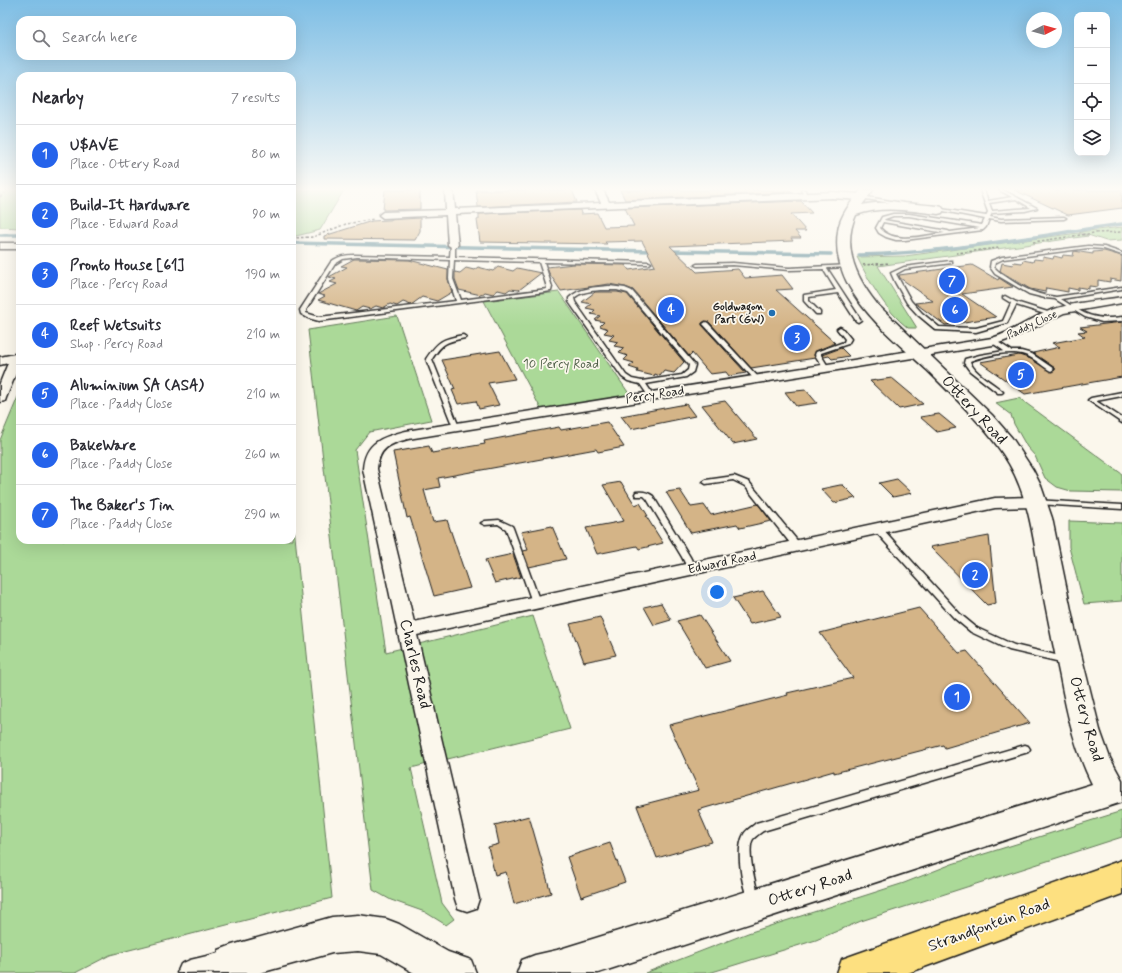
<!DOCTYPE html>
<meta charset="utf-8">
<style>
:root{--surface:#fff;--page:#f2f2f3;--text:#2b2b33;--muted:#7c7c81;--line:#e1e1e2;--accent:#2563eb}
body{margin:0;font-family:Mynerve,sans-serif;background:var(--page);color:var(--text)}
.controls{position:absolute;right:12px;top:12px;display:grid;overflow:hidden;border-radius:8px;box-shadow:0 4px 16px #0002}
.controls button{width:36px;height:36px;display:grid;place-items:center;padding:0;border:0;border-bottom:1px solid var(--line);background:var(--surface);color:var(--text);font:20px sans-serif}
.compass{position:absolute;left:1026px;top:12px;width:36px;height:36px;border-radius:50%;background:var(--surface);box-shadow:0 4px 16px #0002;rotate:84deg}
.you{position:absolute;left:717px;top:592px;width:14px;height:14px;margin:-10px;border:3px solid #fff;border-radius:50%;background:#1a73e8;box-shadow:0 0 0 6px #1a73e833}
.badge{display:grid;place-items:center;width:26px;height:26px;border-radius:50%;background:var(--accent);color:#fff;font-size:13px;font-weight:700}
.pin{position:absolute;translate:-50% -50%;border:2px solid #fff;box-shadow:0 1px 4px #0006}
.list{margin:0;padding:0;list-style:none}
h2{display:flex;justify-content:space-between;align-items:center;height:52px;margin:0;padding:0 16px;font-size:17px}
h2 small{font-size:13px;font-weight:400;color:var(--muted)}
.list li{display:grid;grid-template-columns:26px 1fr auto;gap:12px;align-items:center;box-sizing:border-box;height:60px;padding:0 16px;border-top:1px solid var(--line)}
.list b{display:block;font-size:15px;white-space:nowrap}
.list p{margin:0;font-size:13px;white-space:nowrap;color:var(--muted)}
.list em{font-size:13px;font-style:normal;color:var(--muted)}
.icon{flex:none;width:22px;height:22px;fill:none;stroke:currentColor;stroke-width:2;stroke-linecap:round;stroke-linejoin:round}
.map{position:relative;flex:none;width:1122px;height:973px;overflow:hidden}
.search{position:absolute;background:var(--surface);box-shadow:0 4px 16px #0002;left:16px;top:16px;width:280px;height:44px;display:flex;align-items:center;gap:10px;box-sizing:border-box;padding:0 14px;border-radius:12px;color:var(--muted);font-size:15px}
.panel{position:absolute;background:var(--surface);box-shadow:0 4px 16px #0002;left:16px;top:72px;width:280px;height:472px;border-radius:12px}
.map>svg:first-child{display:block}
.green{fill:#abd998;stroke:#647a5a}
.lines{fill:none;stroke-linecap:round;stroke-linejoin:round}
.stream{stroke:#588692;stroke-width:3.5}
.building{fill:#d4b487;stroke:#1c1c1c}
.lane-casing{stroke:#1c1c1c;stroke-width:3}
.street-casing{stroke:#1c1c1c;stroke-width:3}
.secondary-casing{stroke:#1c1c1c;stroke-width:3}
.primary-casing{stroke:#1c1c1c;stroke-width:3}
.path{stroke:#1c1c1c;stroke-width:1.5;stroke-dasharray:2.5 2;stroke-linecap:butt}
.lane{fill:#fbf7ec;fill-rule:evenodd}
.street{fill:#fbf7ec;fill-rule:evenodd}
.secondary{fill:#fbf7ec;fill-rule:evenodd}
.primary{fill:#fde080;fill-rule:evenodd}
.poi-dot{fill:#1f6fb2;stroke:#fbf7ec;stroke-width:1.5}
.labels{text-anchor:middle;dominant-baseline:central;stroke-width:3.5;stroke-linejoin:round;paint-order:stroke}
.far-poi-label{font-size:11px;font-weight:bold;fill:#1c1c1c;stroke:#fbf7ec;text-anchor:end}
.far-street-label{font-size:11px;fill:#1c1c1c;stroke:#fbf7ec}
.park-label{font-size:13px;fill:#4e5e47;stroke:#fbf7ec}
.street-label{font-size:13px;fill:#1c1c1c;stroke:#fbf7ec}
.near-street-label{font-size:16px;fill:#1c1c1c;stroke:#fbf7ec}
</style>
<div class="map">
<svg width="1122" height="973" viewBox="0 0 1122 973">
<rect width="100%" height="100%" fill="#fbf7ec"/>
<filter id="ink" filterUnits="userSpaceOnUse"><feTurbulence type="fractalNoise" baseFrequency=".025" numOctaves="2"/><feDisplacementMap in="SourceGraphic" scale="8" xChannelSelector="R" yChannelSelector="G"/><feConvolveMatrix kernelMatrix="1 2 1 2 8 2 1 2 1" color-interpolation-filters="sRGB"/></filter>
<g filter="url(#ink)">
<g class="green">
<path d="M0 190H20V228L0 227Z"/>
<path d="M292 190H344L320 230 292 237Z"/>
<path d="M1122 227V240L1106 241 1079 232Z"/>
<path d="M1078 233 1088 236 878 266 917 328H908C885 310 870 283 857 257L905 256Z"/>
<path d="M559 292 630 395 541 409 484 301Z"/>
<path d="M397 316 431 420 369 432 355 450 386 652 533 616 570 729 411 768 442 903 454 919 446 925 425 912 391 900 373 890 308 330Z"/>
<path d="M20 392V540H292V507L332 898 110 955 75 973H0V440Z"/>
<path d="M1019 398 1122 474V492L1071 491 1057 487 1045 478 1035 456 1027 447 1014 424 1011 415 995 403Z"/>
<path d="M1069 521 1122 523V601L1084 604 1069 547Z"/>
<path d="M1122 811V837L861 921 816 940 709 973H645L748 933 904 883 952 864Z"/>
</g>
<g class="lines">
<g class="stream">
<path d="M0 235H20"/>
<path d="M292 243 654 251"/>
<path d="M668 251 831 254"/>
<path d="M859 255C947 253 1035 236 1122 224"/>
</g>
</g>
<g class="building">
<path d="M385 190H420V209L383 210Z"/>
<path d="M476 190H572L577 202 478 207Z"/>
<path d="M620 190H790L792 192 625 200Z"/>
<path d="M1014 190H1122V208L1068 215Z"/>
<path d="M801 201 812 213 791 214 806 231H795L801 238H791L793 241 670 246 697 272 738 269 745 278 782 275 793 289 776 290 835 343 816 351 814 355 815 358 751 368 709 322 705 321 702 323V325L746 373 729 376 726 372 710 374 692 353 689 356 633 290 625 287 609 284 561 291 549 273 547 267 574 264 625 265 629 270 655 266 642 241 605 242 607 244 480 242 477 220 479 219V214L580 210 581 214 597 213 604 227 634 226 625 208Z"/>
<path d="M420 218V231L415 240 324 239V236L372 221Z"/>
<path d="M1074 251 1093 254V252L1104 251 1122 256 1121 281 1110 279V282L1098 280V287L1089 286V289L1078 287V290L1068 288V292L1046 288 1045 292 1030 289 1000 271 1002 263 1013 265 1014 262 1022 263 1023 260 1033 262 1034 259 1043 260V257L1053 259 1054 256 1062 258 1063 255 1073 256Z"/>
<path d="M354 259 409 260 448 270V279L452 292 437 301 422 297 411 305 403 302 397 306 390 304 383 308 376 306 370 309 362 307 356 311 318 300 325 296 318 294 337 284 330 282 336 279 329 277 347 267 341 266Z"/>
<path d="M972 265 998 280 999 278 1013 287 962 294 996 317 945 325 915 303 933 301 900 278 899 275Z"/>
<path d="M478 267 493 271 498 267 513 271 517 268 541 273 519 290 510 289 506 292 498 290 493 294 485 292 481 295 459 290 455 279V272L460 273 466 268 474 270Z"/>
<path d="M595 292H617L627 294 684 362 674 373 664 371 660 376 655 374 654 376 637 372 638 370 629 367 634 363 624 360 628 356 619 353 624 348 614 346 618 342 609 340 614 335 604 333 608 329 600 326 604 322 595 320 600 316 591 314 595 310 586 308 591 304 582 302Z"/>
<path d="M1122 322V377L1025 394 980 362 1019 355 1031 359 1052 372 1055 370V368L1033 353 1060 347 1052 343 1085 337 1078 332 1087 331 1080 327Z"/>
<path d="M841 348 849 356 832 359 829 356 824 357 822 355Z"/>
<path d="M500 351 515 379 488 383 499 405 479 409 476 401 458 404 452 390 455 389 442 360Z"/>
<path d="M892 378 923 404 899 409 870 381Z"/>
<path d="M806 390 817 403 796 406 785 392Z"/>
<path d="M725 401 757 439 733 444 702 405Z"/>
<path d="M686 404 695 416 631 429 621 416Z"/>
<path d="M939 414 956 428 937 432 920 417Z"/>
<path d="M607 422 624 447 598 452 596 449 438 478 440 487 424 490 433 522 447 520 470 588 434 596 410 517 407 518 393 452 429 446 432 453 485 444 484 441 559 427 561 430Z"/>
<path d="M897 479 912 493 893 497 879 483Z"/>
<path d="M621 482 635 505 640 503 648 516H646L663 543 639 549 637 546 597 554 586 528 624 521 603 485Z"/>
<path d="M840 485H843L856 498 834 503 821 489Z"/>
<path d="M680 490 691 507 704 505 711 515 758 504 771 521 740 528 737 524 691 533 666 492Z"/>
<path d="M552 526 566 559 529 567 523 551 528 550 521 532Z"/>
<path d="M989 536 996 603 987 605 930 547Z"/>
<path d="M513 554 521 577 495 583 485 560Z"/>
<path d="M763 591 781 617 750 624 733 598Z"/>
<path d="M661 603 671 620 654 625 644 607Z"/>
<path d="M919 608 959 653 967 651 1030 723 945 748 943 745 834 773V771L698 810 712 842 657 858 637 806 699 790 669 725 788 695 787 693 853 678 820 633Z"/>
<path d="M700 615 730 661 705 668 677 621Z"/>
<path d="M600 617 616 655 584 662 570 624Z"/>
<path d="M529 816 551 893 514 904 506 872 495 875 488 847 499 844 495 825Z"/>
<path d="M610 843 625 882 581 897 567 857Z"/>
</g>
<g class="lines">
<defs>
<g id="lane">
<path d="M801 190H805L807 197H805Z"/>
<path d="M980 190H984L988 201 1012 197 999 190H1003L1037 208 1025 211 992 213 990 217 1001 219 1064 217 1066 218 1064 219 1001 221 989 219 986 227 983 230 905 240H896L886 237 879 233 876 228 882 217 893 214H909L982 225 985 219 933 209 935 208 986 216 988 212ZM1016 199 1031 208 992 211 989 203ZM893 216H909L980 228 950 232 948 231 884 220 885 219ZM883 222 945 233C926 235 894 245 880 228Z"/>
<path d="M861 196 903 203 905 204 903 205 860 198 859 197Z"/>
<path d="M451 244 455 245V257L649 262 651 263 649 264 544 262 552 287 551 291 545 292 319 321 308 318 301 314 300 310 331 262C338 256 345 255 354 255L450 257ZM357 257 450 260 449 279 456 301 319 317 306 313V310L335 264 343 259ZM454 260 539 262 546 284 547 289 461 300 453 279Z"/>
<path d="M1088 246 1104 247 1122 253V255L1104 249 1088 248 1003 259 995 263 994 267C1001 275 1024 289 1034 292 1041 295 1049 296 1056 297L1122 287V289L1061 299C1084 314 1093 321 1122 317V321L1102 322 1085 317 1055 299 1045 298 1029 294 995 274 990 267 991 261 1002 257Z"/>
<path d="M950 261H952V263L905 269 896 274 911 301 922 313 939 327 976 328 1003 321 1011 303 1003 298V297L1005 296 1016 302 1054 314 1051 316 1016 305 1007 323 976 332 936 330 918 315 907 303 895 282 891 273 904 267Z"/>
<path d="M733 263 789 268 851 265V267H849L827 268 861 320 858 322 856 321 838 293 809 297V301L820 312V314H816L804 301V295L836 290 823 269 789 270 733 265 697 266 695 265 697 264Z"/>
<path d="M609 286 625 288 632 291 694 364 695 365 693 372 686 377 646 384 654 396 651 398 649 397 640 384 628 381 622 377 569 302V298C579 288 595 287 609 286ZM600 290H617L628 293 689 365 688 370 682 375 642 381 632 379 626 375 575 302 574 298C581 292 590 291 600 290Z"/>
<path d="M706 322 708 323 759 378V380H755L704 325 703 324Z"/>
<path d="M840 327 842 328 851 339 848 344 821 353V355L829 368 826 370 824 369 815 355 816 352 844 342 845 339 837 329Z"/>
<path d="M463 335 466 337 465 338C446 342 443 342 432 359L459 427 456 429 453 427 426 359C438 341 442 339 463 335Z"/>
<path d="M993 339 1012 351H1021L1032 354 1054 369 1051 371 1049 370C1041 365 1034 358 1025 355 1010 350 984 356 970 361 973 373 994 383 1003 392L1002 393H998L970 371 964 363 965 359 980 355 1004 351 991 342V340Z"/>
<path d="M1122 392V396L1096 401 1122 418V423L1088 400 1091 398Z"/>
<path d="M734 476 749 482 800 544 801 546 800 548H794L745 486 733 480 706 484 703 482 706 480Z"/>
<path d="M636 492C643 491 648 492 653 496L690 557 696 569 695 571H689L682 557 647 499 644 496H636L635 494Z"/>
<path d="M1034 500 1122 505V509L1037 504H1034L1033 502Z"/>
<path d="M499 520 512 526 513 528 540 602 539 604H533L532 602 506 529 498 524 485 525 481 523 485 521Z"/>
<path d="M875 527H881L960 614 977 628 1014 645 1068 658 1069 660 1068 662 1065 663 1009 650 971 632 954 618 875 531 874 529Z"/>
<path d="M1025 745 1028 746 1030 749 1028 752 1025 753 763 831C760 833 756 836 753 839 746 850 756 885 759 898L757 902 753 904 749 902C742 886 735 850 744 834 747 829 752 827 756 823Z"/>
</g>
<g id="street">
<path d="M445 190H453L455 209 601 203 595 190H603L609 202 832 192 861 194 865 197 861 200 832 198 455 214 458 245 453 248 448 245 446 215 383 218 379 215 383 212 446 210Z"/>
<rect x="0" y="243" width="20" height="6"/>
<path d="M1122 297V303L1064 313 1013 338 993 345 408 439C389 444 379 448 377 469L414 622 995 498 1037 497 1042 499 1045 502 1042 505 1037 507 995 508 417 635 479 899 476 908 467 911 458 908 455 899 363 469C365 442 382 437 406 431L992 338C1013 332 1029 319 1049 311 1072 302 1098 301 1122 297Z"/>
<path d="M20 353V364L6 398 5 401 0 402V383L8 363 0 365V357Z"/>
<path d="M232 950 241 954 245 963 241 972 177 973 181 964 190 960Z"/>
</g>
<g id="secondary">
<path d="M861 190H873L862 205C887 200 912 204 938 206L942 207 944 210 942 213 938 214C910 211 883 205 856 215 841 247 857 279 877 304L992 415 1012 438 1033 470 1041 486 1052 518 1076 634 1100 730 1110 758 1122 780V802L598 973H517L522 960 535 955 557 950 1092 784C1075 750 1067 714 1060 677 1053 644 1046 610 1040 577 1033 535 1028 491 1003 454 982 423 954 397 928 371 890 335 829 291 838 231 840 215 852 201 861 190Z"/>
<path d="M358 915 386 919 399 924 448 952 471 960 476 973H414L381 954 358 951 332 953 260 973H214V963L219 950 232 945 332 917Z"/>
</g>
<path id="primary" d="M1122 860V894L908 973H837L842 959 856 954Z"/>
</defs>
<use href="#lane" class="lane-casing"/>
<use href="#street" class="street-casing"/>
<use href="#secondary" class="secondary-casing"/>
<use href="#primary" class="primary-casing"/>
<g class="path">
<path d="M0 197 8 190"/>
<path d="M292 238 313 237 346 224 374 219"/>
<path d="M1033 242 1094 233 1122 232"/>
<path d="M956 253 999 248"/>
<path d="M863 265 890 263"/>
</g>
<use href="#lane" class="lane"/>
<use href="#street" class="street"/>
<use href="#secondary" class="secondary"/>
<use href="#primary" class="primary"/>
</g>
</g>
<linearGradient id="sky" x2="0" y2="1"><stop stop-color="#7ebee5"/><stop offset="0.58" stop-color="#fdfbf6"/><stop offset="1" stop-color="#fdfbf6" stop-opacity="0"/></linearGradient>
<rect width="1122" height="326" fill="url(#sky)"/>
<circle class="poi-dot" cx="772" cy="313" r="4"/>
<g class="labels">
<g class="far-poi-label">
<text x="764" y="307">Goldwagon<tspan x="764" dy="13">Part (GW)</tspan></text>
</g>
<g class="far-street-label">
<text transform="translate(1032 325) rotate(-25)">Paddy Close</text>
</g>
<g class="park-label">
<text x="561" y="364">10 Percy Road</text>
</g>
<g class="street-label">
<text transform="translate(655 395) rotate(-9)">Percy Road</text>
<text transform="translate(722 563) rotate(-12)">Edward Road</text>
</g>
<g class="near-street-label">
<text transform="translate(974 410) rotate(47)">Ottery Road</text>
<text transform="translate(415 664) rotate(77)">Charles Road</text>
<text transform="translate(1086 719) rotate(74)">Ottery Road</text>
<text transform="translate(810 888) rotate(-18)">Ottery Road</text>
<text transform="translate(989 925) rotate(-20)">Strandfontein Road</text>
</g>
</g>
</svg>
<div class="controls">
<button>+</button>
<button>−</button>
<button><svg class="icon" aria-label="locate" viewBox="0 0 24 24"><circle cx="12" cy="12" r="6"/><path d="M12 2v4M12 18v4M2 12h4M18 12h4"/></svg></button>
<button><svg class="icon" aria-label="layers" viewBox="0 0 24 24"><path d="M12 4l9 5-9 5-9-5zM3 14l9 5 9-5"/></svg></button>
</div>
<svg class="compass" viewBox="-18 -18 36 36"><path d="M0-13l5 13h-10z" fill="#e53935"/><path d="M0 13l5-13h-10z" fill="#7c7c81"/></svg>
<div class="you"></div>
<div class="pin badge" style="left:957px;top:697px">1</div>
<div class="pin badge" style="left:975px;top:575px">2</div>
<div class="pin badge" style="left:797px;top:338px">3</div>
<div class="pin badge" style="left:671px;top:310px">4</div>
<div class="pin badge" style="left:1021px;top:375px">5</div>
<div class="pin badge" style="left:955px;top:310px">6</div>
<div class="pin badge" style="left:952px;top:281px">7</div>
<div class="search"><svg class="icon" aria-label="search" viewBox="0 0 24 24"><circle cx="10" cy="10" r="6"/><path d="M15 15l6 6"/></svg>Search here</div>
<section class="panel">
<h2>Nearby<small>7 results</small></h2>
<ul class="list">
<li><span class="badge">1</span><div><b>U$AVE</b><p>Place · Ottery Road</p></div><em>80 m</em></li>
<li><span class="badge">2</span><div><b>Build-It Hardware</b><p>Place · Edward Road</p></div><em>90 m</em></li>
<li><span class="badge">3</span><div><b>Pronto House [61]</b><p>Place · Percy Road</p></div><em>190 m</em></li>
<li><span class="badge">4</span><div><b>Reef Wetsuits</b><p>Shop · Percy Road</p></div><em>210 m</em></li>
<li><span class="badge">5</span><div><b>Aluminium SA (ASA)</b><p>Place · Paddy Close</p></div><em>210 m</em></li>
<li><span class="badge">6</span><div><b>BakeWare</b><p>Place · Paddy Close</p></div><em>260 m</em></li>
<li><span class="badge">7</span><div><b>The Baker's Tin</b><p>Place · Paddy Close</p></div><em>290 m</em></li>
</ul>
</section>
</div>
